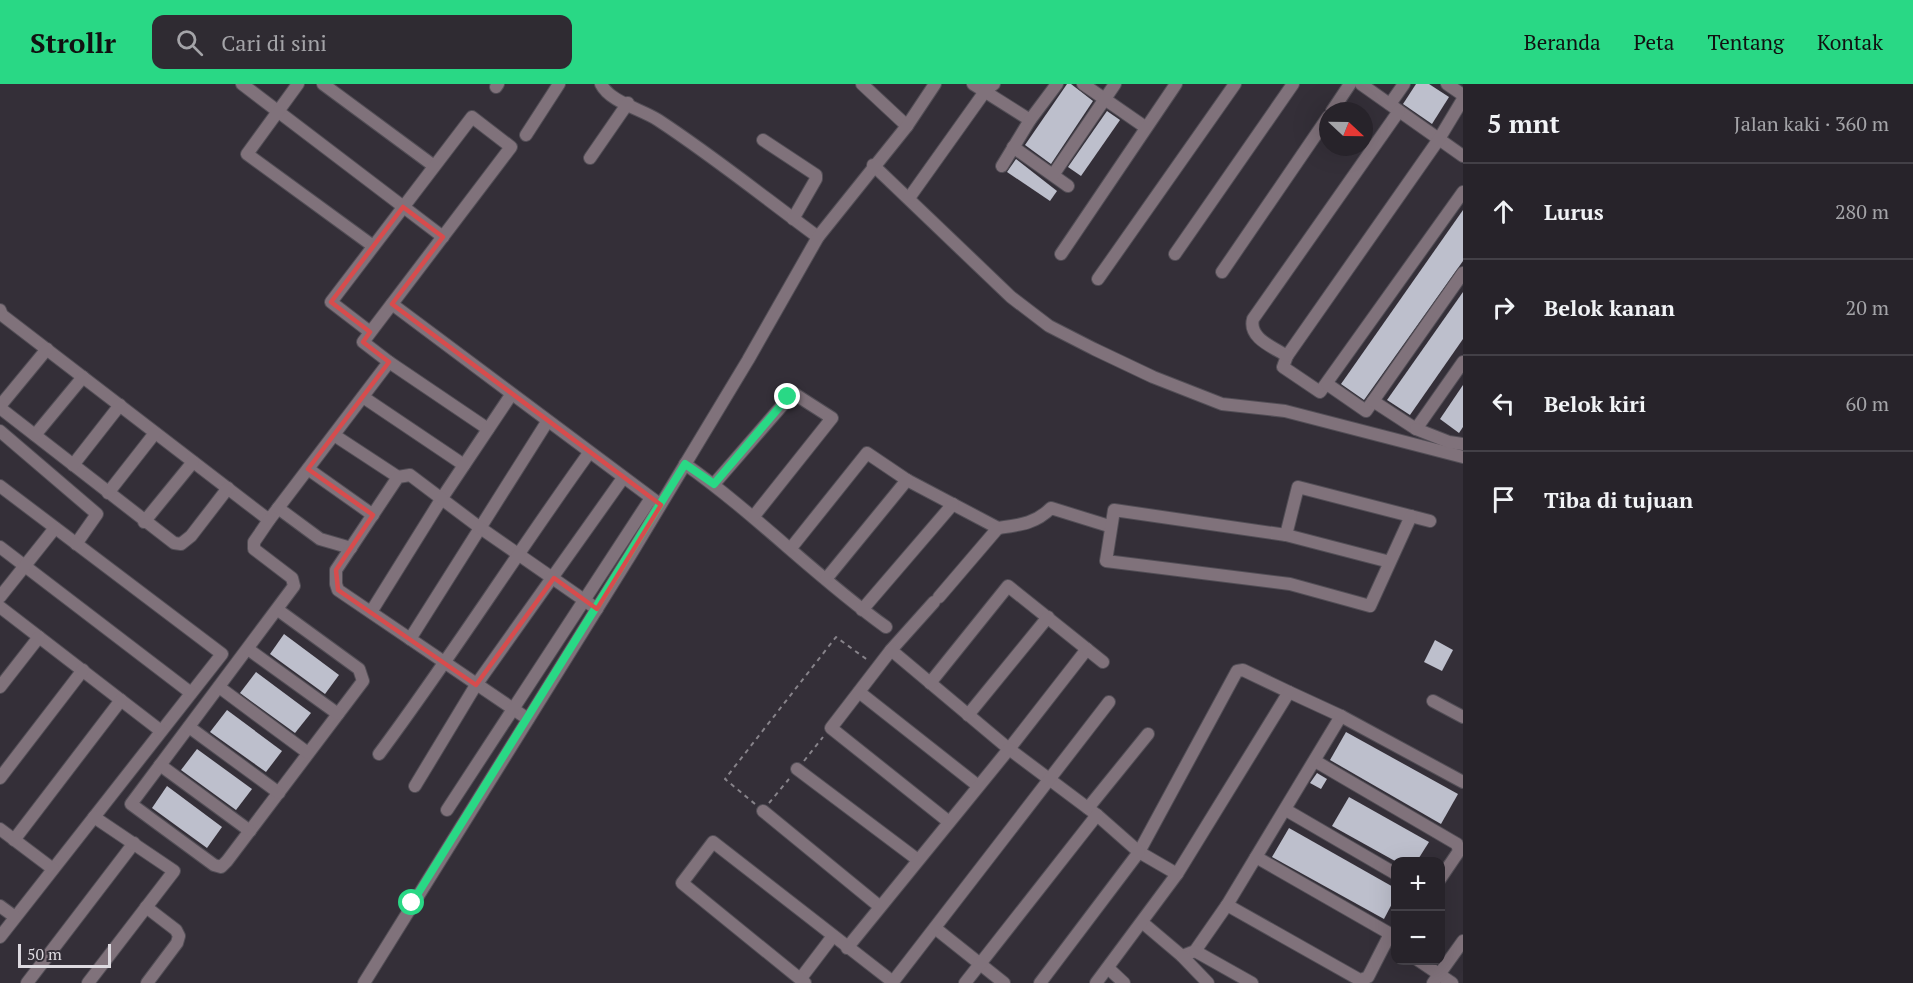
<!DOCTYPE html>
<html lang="id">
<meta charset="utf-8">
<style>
:root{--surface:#27232a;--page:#2f2b32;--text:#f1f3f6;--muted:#a4a4a8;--line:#434047;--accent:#29d885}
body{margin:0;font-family:"PT Serif",serif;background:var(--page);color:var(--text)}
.controls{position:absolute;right:18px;bottom:18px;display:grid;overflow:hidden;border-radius:12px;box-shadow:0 6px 24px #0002}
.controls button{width:54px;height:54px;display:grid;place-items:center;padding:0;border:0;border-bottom:2px solid var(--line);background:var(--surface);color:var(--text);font:30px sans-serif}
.compass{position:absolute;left:1319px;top:18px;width:54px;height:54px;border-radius:50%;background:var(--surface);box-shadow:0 6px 24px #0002;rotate:112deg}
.scale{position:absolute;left:18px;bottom:15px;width:93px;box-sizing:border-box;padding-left:6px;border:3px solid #dddae0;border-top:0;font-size:16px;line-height:21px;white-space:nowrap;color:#dddae0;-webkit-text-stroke:4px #342f38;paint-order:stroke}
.stop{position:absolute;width:18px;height:18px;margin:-14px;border:4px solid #29d885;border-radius:50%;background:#fff}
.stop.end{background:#29d885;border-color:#fff;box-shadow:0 2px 6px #0008}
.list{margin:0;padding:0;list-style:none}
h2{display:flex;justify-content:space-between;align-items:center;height:78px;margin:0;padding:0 24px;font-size:26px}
h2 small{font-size:20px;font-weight:400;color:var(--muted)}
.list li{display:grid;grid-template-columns:39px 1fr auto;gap:18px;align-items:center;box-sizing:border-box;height:96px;padding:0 24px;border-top:2px solid var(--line)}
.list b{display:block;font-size:22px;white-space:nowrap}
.list em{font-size:20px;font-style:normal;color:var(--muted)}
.icon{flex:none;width:33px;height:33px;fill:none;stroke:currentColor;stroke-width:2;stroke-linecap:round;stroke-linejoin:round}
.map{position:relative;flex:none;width:1463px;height:899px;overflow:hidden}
header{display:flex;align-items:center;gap:36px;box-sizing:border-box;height:84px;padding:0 30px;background:var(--accent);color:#111}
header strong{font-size:28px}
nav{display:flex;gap:33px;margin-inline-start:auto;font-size:21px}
.search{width:420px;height:54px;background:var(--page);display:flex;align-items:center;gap:15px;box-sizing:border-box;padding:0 21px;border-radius:12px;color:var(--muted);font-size:22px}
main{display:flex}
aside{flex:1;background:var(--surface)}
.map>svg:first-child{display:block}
.building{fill:#bdbfcc}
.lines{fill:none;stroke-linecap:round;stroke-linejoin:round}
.street-casing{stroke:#524e56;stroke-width:14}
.path{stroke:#87838a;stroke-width:2;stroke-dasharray:4.5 4.5;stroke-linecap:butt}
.street{stroke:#80727b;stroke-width:12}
.route{stroke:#29d885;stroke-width:8}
.marked{fill:none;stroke:#d74c4d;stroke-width:4.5;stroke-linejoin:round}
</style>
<header>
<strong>Strollr</strong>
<div class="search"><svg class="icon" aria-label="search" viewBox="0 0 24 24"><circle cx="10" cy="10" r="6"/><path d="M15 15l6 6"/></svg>Cari di sini</div>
<nav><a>Beranda</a><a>Peta</a><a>Tentang</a><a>Kontak</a></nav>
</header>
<main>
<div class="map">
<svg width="1463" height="899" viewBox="0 0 1463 899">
<rect width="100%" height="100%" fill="#342f38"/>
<g class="building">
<path d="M1067 0H1071L1093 17 1051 80 1025 61Z"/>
<path d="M1416 0H1429L1449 13 1432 40 1403 20Z"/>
<path d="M1107 27 1120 36 1081 92 1068 83Z"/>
<path d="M1016 75 1057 107 1050 117 1007 88Z"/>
<path d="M1463 126V177L1364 316 1341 300Z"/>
<path d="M1463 208V255L1410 331 1387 316Z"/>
<path d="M1463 301V343L1459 349 1440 335Z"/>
<path d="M284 550 339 591 325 610 270 570Z"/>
<path d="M1435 556 1453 566 1442 587 1424 578Z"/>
<path d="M256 588 311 629 295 649 240 609Z"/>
<path d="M227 626 282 667 266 688 210 648Z"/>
<path d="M1346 648 1458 710 1441 740 1330 676Z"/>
<path d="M197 665 252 705 236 726 181 686Z"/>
<path d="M1317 689 1327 695 1321 705 1310 699Z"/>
<path d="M167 702 222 743 207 764 152 724Z"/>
<path d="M1349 713 1429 758 1417 777H1395L1332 742Z"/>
<path d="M1289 744 1395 804V814L1384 835 1272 773Z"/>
</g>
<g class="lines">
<defs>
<g id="street">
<path d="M242 0 443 153"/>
<path d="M298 0 247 70 373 162"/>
<path d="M323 0 434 82"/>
<path d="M601 0C610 18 641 25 658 36 713 72 765 114 818 153"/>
<path d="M862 0 907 42"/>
<path d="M973 0 1030 36"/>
<path d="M1083 0 1145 43"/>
<path d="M1361 0 1463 72"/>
<path d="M1447 0 1463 11"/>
<path d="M496 3 498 0"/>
<path d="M1463 15 1439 55 1287 272 1283 283 1320 308 1463 108"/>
<path d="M1390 20 1404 0"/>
<path d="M1332 27 1350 0"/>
<path d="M526 51 559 0"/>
<path d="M763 56 816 91V95L793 135"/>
<path d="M1013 63 1068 102"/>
<path d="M590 74 628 19"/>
<path d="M873 81 1011 213 1049 242 1094 265 1153 293 1222 320 1285 327 1463 373"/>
<path d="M1002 82 1030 36 1057 0"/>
<path d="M1053 91 1115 0"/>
<path d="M909 114 986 6 994 0"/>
<path d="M1061 170 1176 0"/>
<path d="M1175 170 1293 0"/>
<path d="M1222 188 1328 33"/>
<path d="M1098 195 1235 0"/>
<path d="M392 220 657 418"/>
<path d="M0 226 2 231 269 436 389 278 363 258 511 63 472 33 331 218 370 248"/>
<path d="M1287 272C1273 263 1248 254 1253 235L1399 27"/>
<path d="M389 278 488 345"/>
<path d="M1327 300 1366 327 1463 189"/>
<path d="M363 313 464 381"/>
<path d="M1373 317 1416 345 1463 278"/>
<path d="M0 322 47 265"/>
<path d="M0 324 174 459 181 460 191 452 228 404"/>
<path d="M1416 345 1449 358 1463 360"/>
<path d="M0 347 97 430 76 460"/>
<path d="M35 351 83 293"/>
<path d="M334 351 398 393"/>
<path d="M685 380C756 430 816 493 886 543"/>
<path d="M73 381 120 321"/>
<path d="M308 385 373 431"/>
<path d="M714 400 793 309 832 334 754 432"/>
<path d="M0 402 222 570 0 853"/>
<path d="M108 409 155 349"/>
<path d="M278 424 320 455 351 464"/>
<path d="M269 436 254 458V465L292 494 294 502 131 720 214 781 221 783 227 777 363 597 359 585 278 526"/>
<path d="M144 438 193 378"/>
<path d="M998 444C1019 441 1035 440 1051 424L1109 442"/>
<path d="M1286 451 1298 403 1430 437"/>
<path d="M0 463 191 609"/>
<path d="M791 464 867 369 907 396 998 444 939 513"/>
<path d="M1390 478 1286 451 1114 426 1106 477 1290 500 1370 522 1411 432"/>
<path d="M826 495 907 396"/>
<path d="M0 513 55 444"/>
<path d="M934 518 891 566 831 644 949 738"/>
<path d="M0 523 161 647"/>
<path d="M862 526 953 420"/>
<path d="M371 528 442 414 511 311"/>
<path d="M410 555 547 338"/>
<path d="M248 565 338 630"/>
<path d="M891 566 1009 665 1087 565"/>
<path d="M930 599 1008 502 1103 578"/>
<path d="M0 603 39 553"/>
<path d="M219 603 308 669"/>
<path d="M859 608 977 701"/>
<path d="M1433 617 1463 633"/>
<path d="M968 631 1048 533"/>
<path d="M528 635 338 506 336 500V486L398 393 410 391 479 443 597 525"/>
<path d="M189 643 279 709"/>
<path d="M379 670C452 572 517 469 589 369"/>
<path d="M1315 677 1457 760 1459 767 1440 795"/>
<path d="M160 681 250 747"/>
<path d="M797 685 918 776"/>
<path d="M0 694 83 586"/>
<path d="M415 702 476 601 623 394"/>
<path d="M1088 724 1148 650"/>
<path d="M447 726 651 414"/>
<path d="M1286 726 1396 790"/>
<path d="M763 727 879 822"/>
<path d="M0 745 53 785"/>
<path d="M14 756 121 616"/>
<path d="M1177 790 1139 768 1237 587 1243 586 1289 608"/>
<path d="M1227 821 1360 896 1368 893 1390 850 1387 848 1256 773"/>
<path d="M0 822 15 833"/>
<path d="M146 823 176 846 179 852 177 859 147 899"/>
<path d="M1143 839 1182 872 1195 867 1227 821 1341 632"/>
<path d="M935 844 1004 899"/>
<path d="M847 864 1009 665 1097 731 1139 768 1040 899"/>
<path d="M1195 867 1252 899"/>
<path d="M1182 872 1208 899"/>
<path d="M1418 876 1452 899"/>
<path d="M1108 884 1124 899"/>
<path d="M801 894 833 852"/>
<path d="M27 899 134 759"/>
<path d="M88 899 174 787 94 733"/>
<path d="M364 899 631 470 748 276 818 153 907 42 935 0"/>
<path d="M805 899 682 799 713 758 893 898"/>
<path d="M892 899 1109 618"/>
<path d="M965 899 1097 731"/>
<path d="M1096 899 1177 790 1289 608 1341 632 1463 698"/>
<path d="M1433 899 1463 857"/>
</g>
</defs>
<use href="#street" class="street-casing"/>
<g class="path">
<path d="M804 677 823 653"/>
<path d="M769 719 789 695"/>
<path d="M755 720 725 695 836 553 869 577"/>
</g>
<use href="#street" class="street"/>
</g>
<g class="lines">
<path class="route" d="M412 819 685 380 714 400 788 313"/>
</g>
<path class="marked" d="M403 123 443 153 392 220 661 421 597 525 554 494 476 601 338 506 336 486 373 431 308 385 389 278 363 258 370 248 331 218Z"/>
</svg>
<div class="controls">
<button>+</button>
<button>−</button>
</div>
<svg class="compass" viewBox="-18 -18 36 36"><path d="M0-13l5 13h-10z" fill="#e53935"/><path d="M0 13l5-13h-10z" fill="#a4a4a8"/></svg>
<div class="scale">50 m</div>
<div class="stop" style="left:412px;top:819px"></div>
<div class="stop end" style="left:788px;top:313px"></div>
</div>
<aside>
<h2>5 mnt<small>Jalan kaki · 360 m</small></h2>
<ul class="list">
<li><svg class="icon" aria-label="ahead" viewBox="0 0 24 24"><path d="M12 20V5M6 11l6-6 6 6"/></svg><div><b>Lurus</b></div><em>280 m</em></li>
<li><svg class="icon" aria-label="right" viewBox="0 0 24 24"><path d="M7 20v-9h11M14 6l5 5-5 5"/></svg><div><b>Belok kanan</b></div><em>20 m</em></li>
<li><svg class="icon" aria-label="left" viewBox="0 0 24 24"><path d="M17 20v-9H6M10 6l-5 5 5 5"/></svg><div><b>Belok kiri</b></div><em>60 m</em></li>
<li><svg class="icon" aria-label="arrive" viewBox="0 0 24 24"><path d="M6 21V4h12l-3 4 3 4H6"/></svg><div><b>Tiba di tujuan</b></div></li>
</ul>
</aside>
</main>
